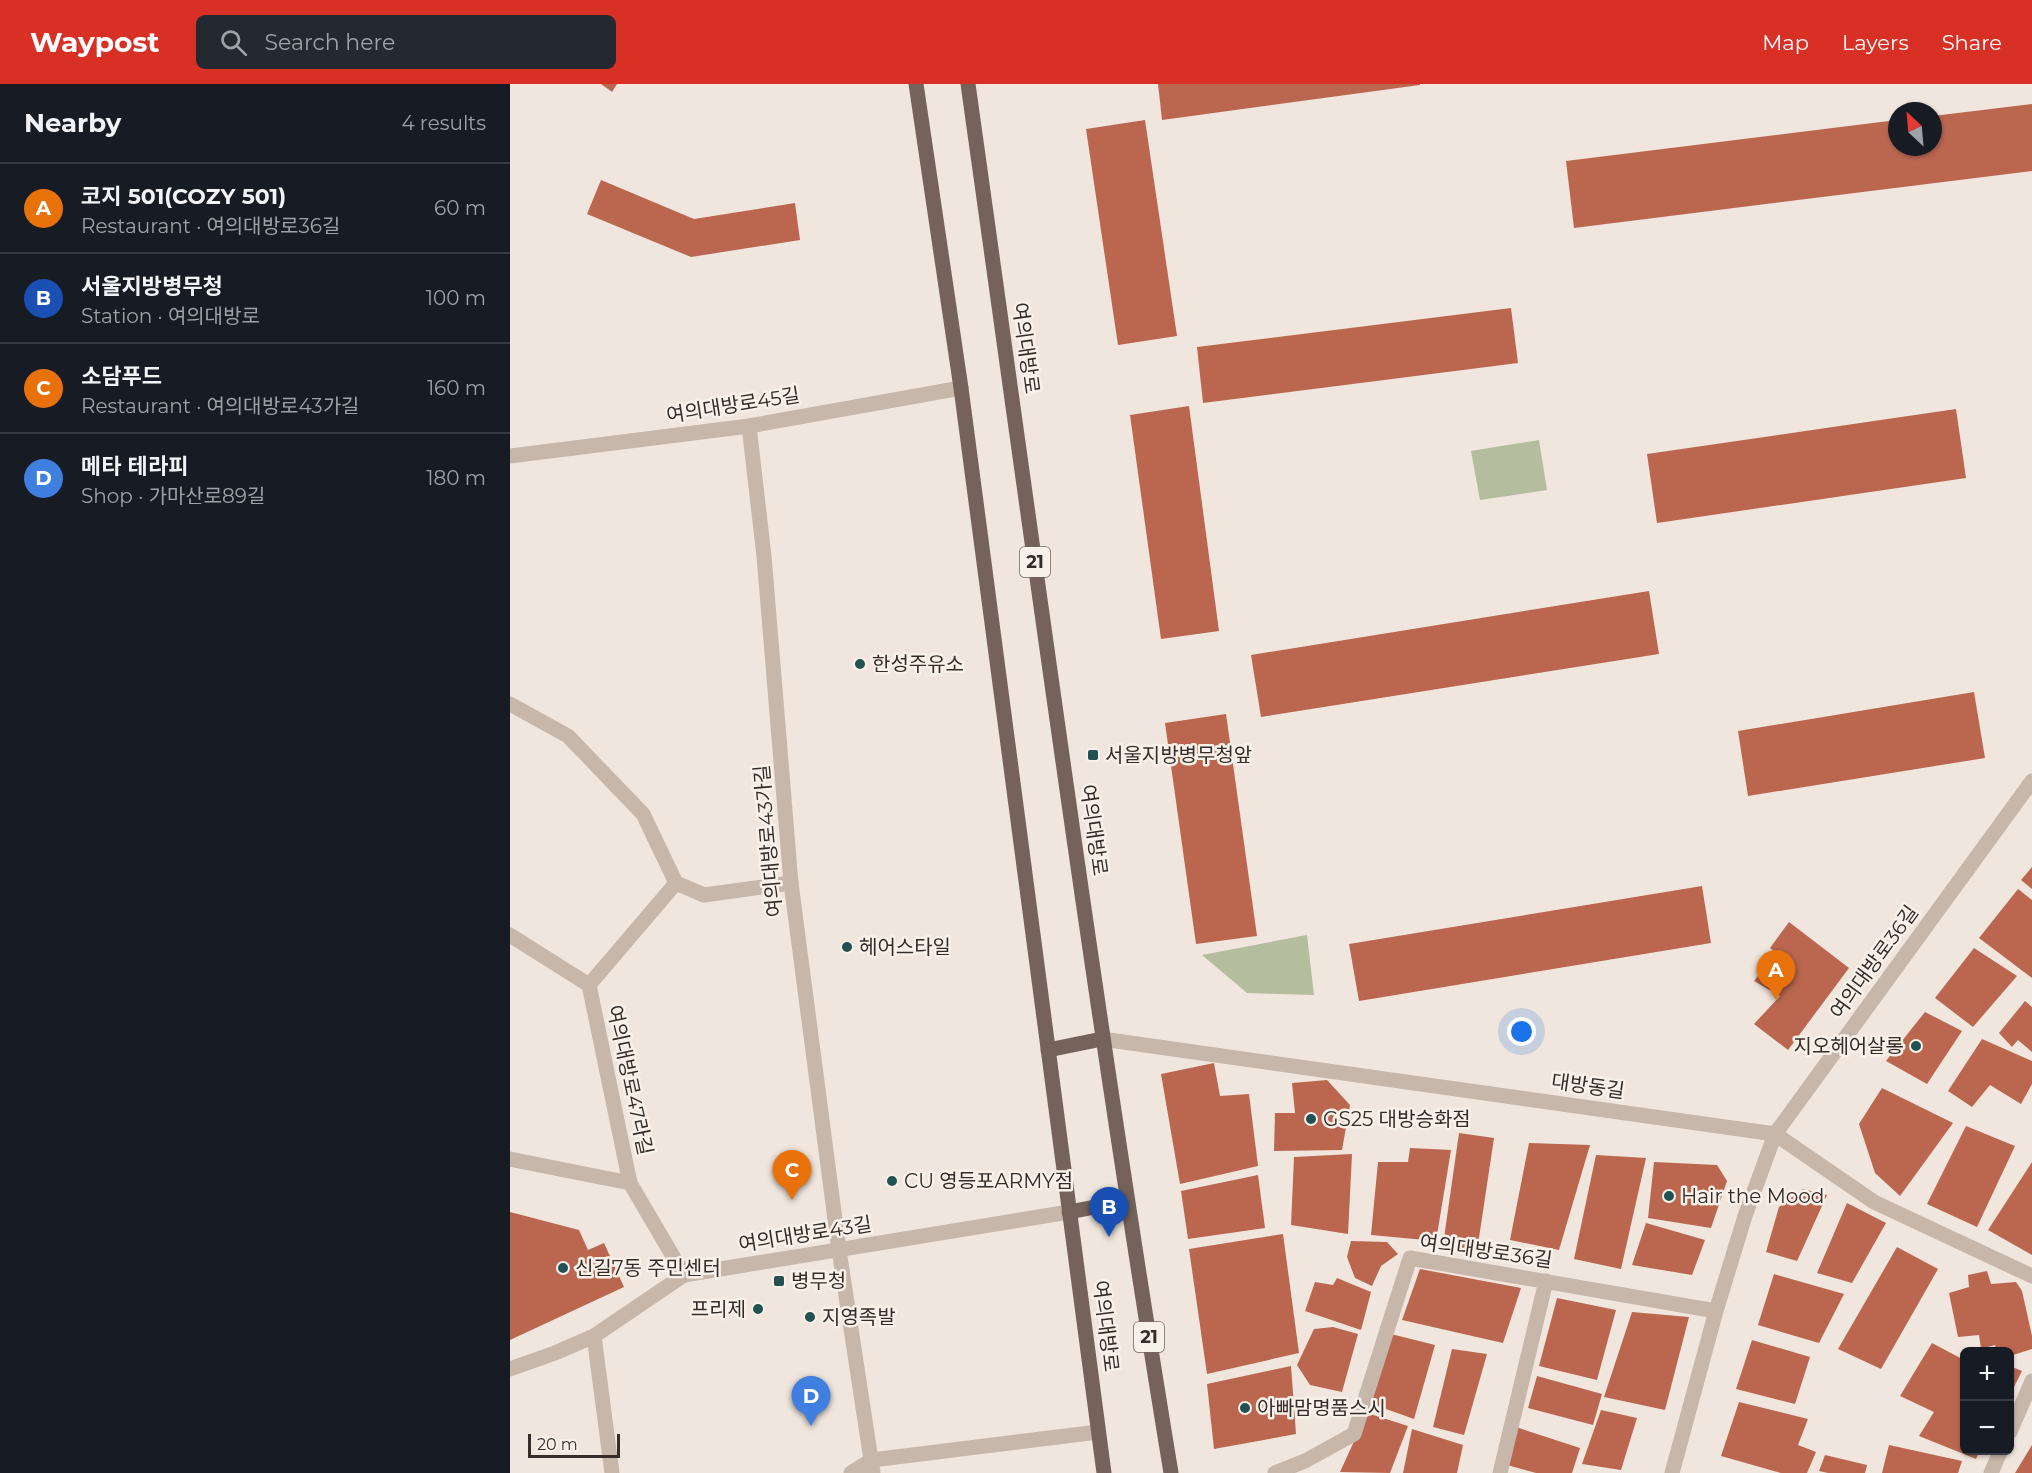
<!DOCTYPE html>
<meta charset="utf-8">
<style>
:root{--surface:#171b24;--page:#242831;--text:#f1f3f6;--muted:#9ea1a6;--line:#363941;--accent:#d93025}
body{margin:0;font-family:Montserrat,"Noto Sans KR",sans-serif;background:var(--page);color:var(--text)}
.controls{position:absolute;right:18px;bottom:18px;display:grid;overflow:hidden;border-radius:9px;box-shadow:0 2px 4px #0004}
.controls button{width:54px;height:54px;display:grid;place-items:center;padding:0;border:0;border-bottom:2px solid var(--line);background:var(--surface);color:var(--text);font:30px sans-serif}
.compass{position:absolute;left:1378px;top:18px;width:54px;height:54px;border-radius:50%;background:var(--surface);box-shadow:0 2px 4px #0004;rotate:334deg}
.scale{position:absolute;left:18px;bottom:15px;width:92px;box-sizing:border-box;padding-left:6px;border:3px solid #352c29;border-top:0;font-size:16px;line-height:21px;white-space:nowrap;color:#352c29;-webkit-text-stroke:4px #f8f1e9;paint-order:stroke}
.you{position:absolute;left:1012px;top:948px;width:21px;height:21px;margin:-15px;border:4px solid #fff;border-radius:50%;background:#1a73e8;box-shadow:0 0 0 9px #1a73e833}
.badge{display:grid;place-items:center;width:39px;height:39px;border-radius:50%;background:var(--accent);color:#fff;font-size:20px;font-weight:700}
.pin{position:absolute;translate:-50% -50px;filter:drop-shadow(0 2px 3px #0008)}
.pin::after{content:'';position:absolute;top:32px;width:21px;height:18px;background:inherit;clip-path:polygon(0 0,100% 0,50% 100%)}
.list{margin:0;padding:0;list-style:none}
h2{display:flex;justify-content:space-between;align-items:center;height:78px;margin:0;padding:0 24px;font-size:26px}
h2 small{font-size:20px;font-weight:400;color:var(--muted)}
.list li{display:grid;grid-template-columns:39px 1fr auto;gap:18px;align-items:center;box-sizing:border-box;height:90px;padding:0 24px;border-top:2px solid var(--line)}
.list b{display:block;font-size:22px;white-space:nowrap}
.list p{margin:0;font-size:20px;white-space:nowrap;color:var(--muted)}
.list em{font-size:20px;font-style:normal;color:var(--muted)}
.icon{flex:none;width:33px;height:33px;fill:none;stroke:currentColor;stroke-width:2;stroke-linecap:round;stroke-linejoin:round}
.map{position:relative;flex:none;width:1522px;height:1389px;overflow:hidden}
header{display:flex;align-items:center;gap:36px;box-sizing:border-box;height:84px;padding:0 30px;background:var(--accent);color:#fff}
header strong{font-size:28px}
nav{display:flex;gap:33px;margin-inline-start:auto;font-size:21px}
.search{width:420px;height:54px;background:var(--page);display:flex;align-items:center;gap:15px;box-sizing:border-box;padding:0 21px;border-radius:9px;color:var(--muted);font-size:22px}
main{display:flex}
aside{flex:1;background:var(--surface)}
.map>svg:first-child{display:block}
.green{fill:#b4bd9e}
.building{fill:#bb6750}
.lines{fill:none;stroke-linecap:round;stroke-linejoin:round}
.lane{stroke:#c7b6aa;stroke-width:15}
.street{stroke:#c7b6aa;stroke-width:15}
.primary{stroke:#75635b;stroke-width:15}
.poi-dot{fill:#225153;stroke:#f8f1e9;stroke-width:2}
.labels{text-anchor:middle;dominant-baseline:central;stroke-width:5;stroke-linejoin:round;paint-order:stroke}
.shield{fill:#f8f1e9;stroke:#706763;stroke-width:1.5}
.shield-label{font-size:18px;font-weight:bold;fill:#352c29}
.street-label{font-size:20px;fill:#352c29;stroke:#f8f1e9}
.poi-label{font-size:20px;fill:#352c29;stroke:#f8f1e9;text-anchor:start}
</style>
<header>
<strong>Waypost</strong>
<div class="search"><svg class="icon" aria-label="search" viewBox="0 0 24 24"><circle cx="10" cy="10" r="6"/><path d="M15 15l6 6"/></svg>Search here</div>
<nav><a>Map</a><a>Layers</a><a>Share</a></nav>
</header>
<main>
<aside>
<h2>Nearby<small>4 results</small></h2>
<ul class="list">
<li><span class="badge" style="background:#e8710a">A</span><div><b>코지 501(COZY 501)</b><p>Restaurant · 여의대방로36길</p></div><em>60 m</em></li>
<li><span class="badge" style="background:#1a4fb4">B</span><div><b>서울지방병무청</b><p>Station · 여의대방로</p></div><em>100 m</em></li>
<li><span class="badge" style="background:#e8710a">C</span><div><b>소담푸드</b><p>Restaurant · 여의대방로43가길</p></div><em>160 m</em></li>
<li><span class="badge" style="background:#3f7fe0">D</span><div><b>메타 테라피</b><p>Shop · 가마산로89길</p></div><em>180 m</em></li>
</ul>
</aside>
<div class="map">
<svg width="1522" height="1389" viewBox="0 0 1522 1389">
<rect width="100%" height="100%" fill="#f0e6dd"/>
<g class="green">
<path d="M1029 356 1037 406 970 416 961 367Z"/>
<path d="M797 851 804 911 737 909 692 871Z"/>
</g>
<g class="building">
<path d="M91 0H107L102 8Z"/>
<path d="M648 0H910V1L652 36Z"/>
<path d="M1522 20V87L1064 144 1056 77 1387 36V63H1423V32Z"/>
<path d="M635 36 667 252 608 261 576 45Z"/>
<path d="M91 96 184 135 285 119 290 156 181 173 77 130Z"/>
<path d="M1001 224 1008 279 693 319 687 263Z"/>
<path d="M679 322 709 547 651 555 620 331Z"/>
<path d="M1446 325 1456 394 1147 439 1137 370Z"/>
<path d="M1139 507 1149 570 751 633 741 571Z"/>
<path d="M1464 608 1475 674 1238 712 1228 647Z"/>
<path d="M716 630 747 852 686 860 655 639Z"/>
<path d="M1522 783V805L1511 796Z"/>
<path d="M1192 802 1201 859 849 917 839 860Z"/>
<path d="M1508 805 1522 816V894L1469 854Z"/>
<path d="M1279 838 1339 884 1278 966 1244 940 1270 912 1244 897 1267 869 1260 864Z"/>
<path d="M1464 864 1507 892 1463 943 1425 914Z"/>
<path d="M1515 917 1522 923V968L1508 956 1502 963 1489 949Z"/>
<path d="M1415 928 1452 947 1417 1000 1376 977Z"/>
<path d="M1472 955 1522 977V1000L1511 1020 1480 1001 1462 1023 1438 1007Z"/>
<path d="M704 979 710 1012 739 1010 748 1082 670 1100 651 990Z"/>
<path d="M817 996 840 1021 832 1066 764 1067 765 1029H785L782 999Z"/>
<path d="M1372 1004 1443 1039 1390 1112 1365 1089 1349 1040Z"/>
<path d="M1456 1042 1505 1062 1467 1143 1417 1120Z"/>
<path d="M949 1049 984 1054 967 1167 933 1161Z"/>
<path d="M1019 1059 1080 1061 1049 1166 1000 1156Z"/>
<path d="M900 1064 941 1066 926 1157 861 1151 868 1078H898Z"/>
<path d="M842 1070 838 1150 781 1141 784 1073Z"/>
<path d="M1086 1071 1136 1074 1111 1185 1064 1175Z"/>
<path d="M1144 1078 1207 1081 1217 1097 1201 1144 1138 1134Z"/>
<path d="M1522 1078V1171L1478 1146Z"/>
<path d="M748 1091 755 1144 678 1155 671 1107Z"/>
<path d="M1293 1105 1317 1111 1287 1177 1256 1168 1269 1123Z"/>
<path d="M1337 1119 1376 1139 1342 1199 1307 1189Z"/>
<path d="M0 1128 69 1146 78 1166 94 1159 114 1203 0 1256Z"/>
<path d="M1136 1139 1195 1156 1182 1191 1122 1181Z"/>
<path d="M773 1150 789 1269 697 1290 679 1165Z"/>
<path d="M841 1157 877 1158 888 1170 871 1182 862 1202 845 1194 837 1173Z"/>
<path d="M1387 1163 1428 1185 1371 1285 1328 1265Z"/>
<path d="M910 1185 1011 1204 993 1259 892 1236Z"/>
<path d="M1477 1187 1481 1200 1506 1198 1512 1207 1522 1252V1265L1500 1272V1268H1486L1485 1261 1471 1265 1469 1251 1448 1253 1439 1209 1459 1203 1458 1191Z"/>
<path d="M1264 1190 1334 1210 1309 1259 1248 1241Z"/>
<path d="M827 1194 861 1208 851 1246 795 1227 805 1198 823 1201Z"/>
<path d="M1047 1214 1106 1226 1087 1296 1029 1282Z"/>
<path d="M1122 1228 1179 1233 1155 1326 1094 1313Z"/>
<path d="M823 1243 848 1250 832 1308 800 1301 787 1281 804 1245Z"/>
<path d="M881 1250 925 1261 904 1335 859 1319Z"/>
<path d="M1242 1256 1300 1273 1285 1320 1226 1305Z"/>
<path d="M1422 1259 1454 1276V1366H1470L1466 1375 1409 1352 1424 1328 1390 1312Z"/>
<path d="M942 1265 977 1270 954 1351 923 1343Z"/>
<path d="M781 1282 786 1350 704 1365 697 1300Z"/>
<path d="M1500 1282 1512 1287 1500 1311Z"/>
<path d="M1027 1292 1092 1310 1083 1341 1018 1324Z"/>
<path d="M1229 1318 1298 1335 1288 1361 1306 1368 1297 1389H1271L1211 1372Z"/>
<path d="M1091 1326 1127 1334 1111 1386 1072 1380Z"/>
<path d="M857 1329 898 1342 880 1389 830 1388Z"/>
<path d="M1006 1343 1070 1364 1062 1389H1026L997 1381Z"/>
<path d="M902 1345 953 1361 947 1389H893Z"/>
<path d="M1379 1361 1452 1377 1448 1389H1372Z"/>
<path d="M1522 1361V1389H1505Z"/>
<path d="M1315 1371 1357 1381 1355 1389H1318L1309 1387Z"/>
</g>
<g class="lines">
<g class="lane">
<path d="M765 1389 795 1377 844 1350 900 1174 1206 1227"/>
<path d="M990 1389 1036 1197"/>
</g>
<g class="street">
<path d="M239 342 254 472 281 799 329 1166 363 1389"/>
<path d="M0 372 239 342 451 304"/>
<path d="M0 620 58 652 133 730 166 799 194 811 281 799"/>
<path d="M0 851 79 901 120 1099"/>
<path d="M79 901 166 799"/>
<path d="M592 955 1265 1050 1364 1118 1522 1192"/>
<path d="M0 1075 120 1099 174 1191"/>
<path d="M84 1252 102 1389"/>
<path d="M0 1285 45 1269 84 1252 174 1191 559 1128"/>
<path d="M1500 1348 1522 1297"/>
<path d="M341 1389 362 1376 588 1348"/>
<path d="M1162 1389 1206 1227 1235 1132 1265 1050 1522 697"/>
<path d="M1481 1389 1491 1366"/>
</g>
<g class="primary">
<path d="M406 0 451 304 594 1389"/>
<path d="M458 0C523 463 585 927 661 1389"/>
<path d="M538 966 592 955"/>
<path d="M559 1128 616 1117"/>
</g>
</g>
<g class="poi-dot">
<circle cx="350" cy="580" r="6"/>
<rect x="577" y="665" width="12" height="12" rx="3"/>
<circle cx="337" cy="863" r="6"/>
<circle cx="1406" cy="962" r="6"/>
<circle cx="801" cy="1035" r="6"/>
<circle cx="382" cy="1097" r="6"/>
<circle cx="1159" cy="1112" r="6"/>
<circle cx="53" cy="1184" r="6"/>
<rect x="263" y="1191" width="12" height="12" rx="3"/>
<circle cx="248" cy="1225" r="6"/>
<circle cx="300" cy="1233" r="6"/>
<circle cx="735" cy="1324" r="6"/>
</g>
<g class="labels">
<g class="shield">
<rect x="510" y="463" width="30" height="30" rx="4.5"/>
<rect x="624" y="1238" width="30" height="30" rx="4.5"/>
</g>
<g class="shield-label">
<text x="525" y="478">21</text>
<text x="639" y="1253">21</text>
</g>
<g class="street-label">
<text transform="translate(516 264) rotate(82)">여의대방로</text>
<text transform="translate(223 321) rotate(-9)">여의대방로45길</text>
<text transform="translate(584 746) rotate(82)">여의대방로</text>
<text transform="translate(258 757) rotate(-95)">여의대방로43가길</text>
<text transform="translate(1364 878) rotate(-54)">여의대방로36길</text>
<text transform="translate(120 996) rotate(78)">여의대방로47라길</text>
<text transform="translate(1078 1002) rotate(8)">대방동길</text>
<text transform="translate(295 1150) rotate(-9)">여의대방로43길</text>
<text transform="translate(976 1167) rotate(8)">여의대방로36길</text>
<text transform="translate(596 1242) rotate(83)">여의대방로</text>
</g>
<g class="poi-label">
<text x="362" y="580">한성주유소</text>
<text x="595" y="671">서울지방병무청앞</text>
<text x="349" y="863">헤어스타일</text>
<text x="1394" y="962" text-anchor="end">지오헤어살롱</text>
<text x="813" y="1035">GS25 대방승화점</text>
<text x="394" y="1097">CU 영등포ARMY점</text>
<text x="1171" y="1112">Hair the Mood</text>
<text x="65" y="1184">신길7동 주민센터</text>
<text x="281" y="1197">병무청</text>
<text x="236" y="1225" text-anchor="end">프리제</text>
<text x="312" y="1233">지영족발</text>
<text x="747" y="1324">아빠맘명품스시</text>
</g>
</g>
</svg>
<div class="controls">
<button>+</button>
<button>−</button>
</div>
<svg class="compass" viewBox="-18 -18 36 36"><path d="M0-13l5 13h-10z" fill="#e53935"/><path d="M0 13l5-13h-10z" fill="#9ea1a6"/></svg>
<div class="scale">20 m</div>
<div class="you"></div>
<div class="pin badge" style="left:1266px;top:916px;background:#e8710a">A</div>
<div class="pin badge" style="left:599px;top:1153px;background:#1a4fb4">B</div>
<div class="pin badge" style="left:282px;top:1116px;background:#e8710a">C</div>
<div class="pin badge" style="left:301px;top:1342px;background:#3f7fe0">D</div>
</div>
</main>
